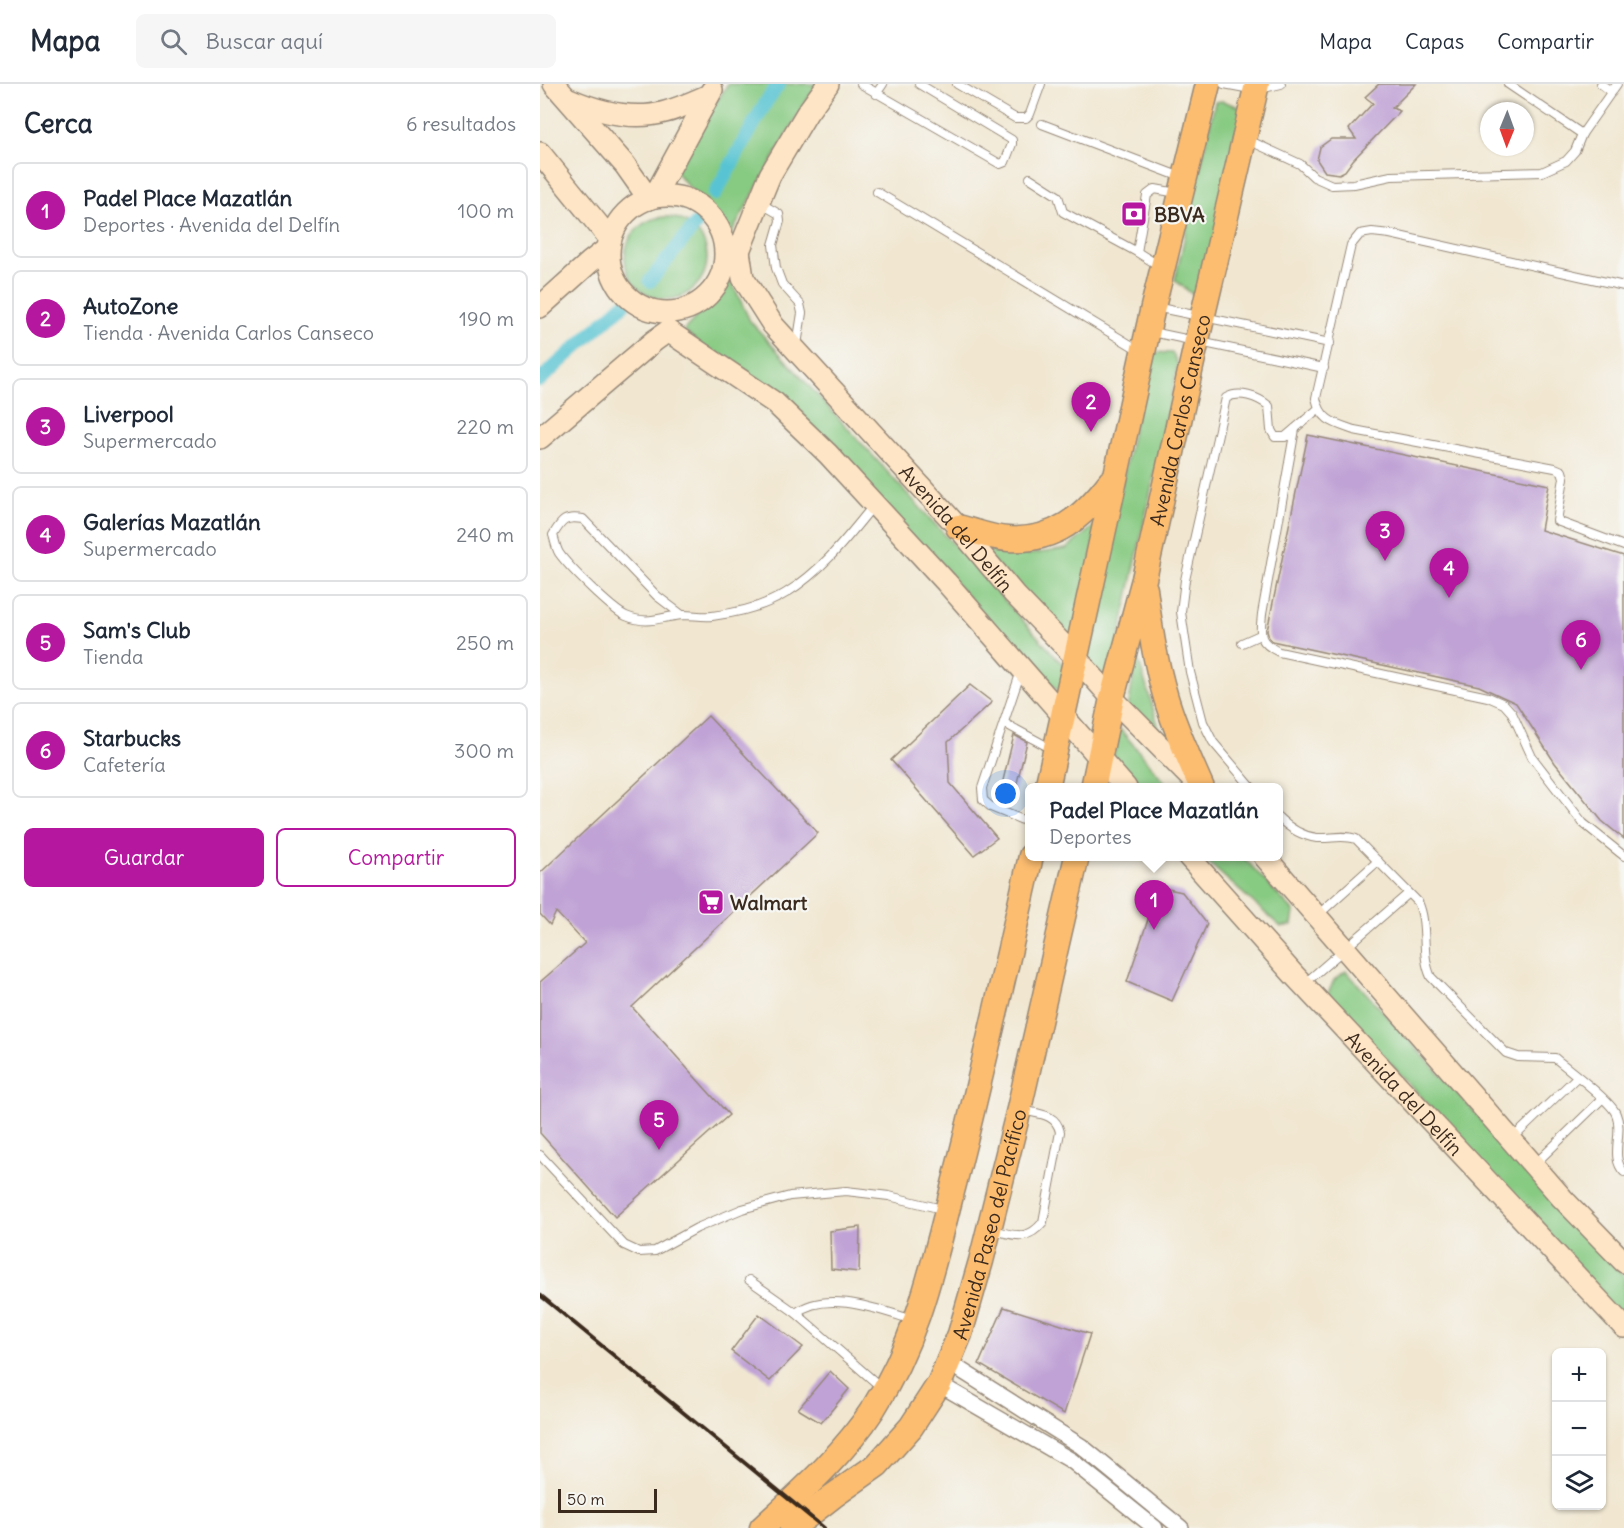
<!DOCTYPE html>
<html lang="es">
<meta charset="utf-8">
<style>
:root{--surface:#fff;--page:#f6f6f7;--text:#1f2937;--muted:#747a83;--line:#e0e1e3;--accent:#b5179e}
body{margin:0;font-family:Delius,sans-serif;background:var(--page);color:var(--text)}
.controls{position:absolute;right:18px;bottom:18px;display:grid;overflow:hidden;border-radius:9px;box-shadow:0 2px 4px #0004}
.controls button{width:54px;height:54px;display:grid;place-items:center;padding:0;border:0;border-bottom:2px solid var(--line);background:var(--surface);color:var(--text);font:30px sans-serif}
.compass{position:absolute;left:940px;top:18px;width:54px;height:54px;border-radius:50%;background:var(--surface);box-shadow:0 2px 4px #0004;rotate:181deg}
.scale{position:absolute;left:18px;bottom:15px;width:99px;box-sizing:border-box;padding-left:6px;border:3px solid #3b2a1e;border-top:0;font-size:16px;line-height:21px;white-space:nowrap;color:#3b2a1e;-webkit-text-stroke:4px #f6f6f2;paint-order:stroke}
.you{position:absolute;left:466px;top:710px;width:21px;height:21px;margin:-15px;border:4px solid #fff;border-radius:50%;background:#1a73e8;box-shadow:0 0 0 9px #1a73e833}
.badge{display:grid;place-items:center;width:39px;height:39px;border-radius:50%;background:var(--accent);color:#fff;font-size:20px;font-weight:700}
.pin{position:absolute;translate:-50% -50px;filter:drop-shadow(0 2px 3px #0008)}
.pin::after{content:'';position:absolute;top:32px;width:21px;height:18px;background:inherit;clip-path:polygon(0 0,100% 0,50% 100%)}
.popup{position:absolute;left:485px;top:699px;width:258px;height:78px;box-sizing:border-box;display:grid;place-content:center;border-radius:9px;background:var(--surface);filter:drop-shadow(0 2px 4px #0005);font-size:20px;white-space:nowrap;color:var(--muted)}
.popup b{font-size:22px;color:var(--text)}
.popup::after{content:'';position:absolute;left:50%;top:100%;margin-left:-12px;border:12px solid transparent;border-top-color:var(--surface)}
.list{margin:0;padding:0;list-style:none}
h2{display:flex;justify-content:space-between;align-items:center;height:78px;margin:0;padding:0 24px;font-size:26px}
h2 small{font-size:20px;font-weight:400;color:var(--muted)}
.list li{display:grid;grid-template-columns:39px 1fr auto;gap:18px;align-items:center;box-sizing:border-box;height:96px;margin:0 12px 12px;padding:0 12px;border:2px solid var(--line);border-radius:9px}
.list b{display:block;font-size:22px;white-space:nowrap}
.list p{margin:0;font-size:20px;white-space:nowrap;color:var(--muted)}
.list em{font-size:20px;font-style:normal;color:var(--muted)}
.actions{display:flex;gap:12px;padding:18px 24px}
.actions a{flex:1;padding:14px 0;border:2px solid var(--accent);border-radius:9px;text-align:center;font-size:21px;color:var(--accent)}
.actions .main{background:var(--accent);color:#fff}
.icon{flex:none;width:33px;height:33px;fill:none;stroke:currentColor;stroke-width:2;stroke-linecap:round;stroke-linejoin:round}
.map{position:relative;flex:none;width:1084px;height:1444px;overflow:hidden}
header{display:flex;align-items:center;gap:36px;box-sizing:border-box;height:84px;padding:0 30px;background:var(--surface);border-bottom:2px solid var(--line)}
header strong{font-size:28px}
nav{display:flex;gap:33px;margin-inline-start:auto;font-size:21px}
.search{width:420px;height:54px;background:var(--page);display:flex;align-items:center;gap:15px;box-sizing:border-box;padding:0 21px;border-radius:9px;color:var(--muted);font-size:22px}
main{display:flex}
aside{flex:1;background:var(--surface)}
.map>svg:first-child{display:block}
.green{fill:#87ca82;stroke:#617a50;stroke-width:1.5}
.lines{fill:none;stroke-linecap:round;stroke-linejoin:round}
.canal{stroke:#59c4d3;stroke-width:14}
.building{fill:#c0a2d6}
.lane-casing{stroke:#968878;stroke-width:10}
.street-casing{stroke:#968878;stroke-width:18}
.secondary-casing{stroke:#968878;stroke-width:24}
.primary-casing{stroke:#968878;stroke-width:27}
.lane{stroke:#fff;stroke-width:8}
.street{stroke:#fff;stroke-width:15}
.secondary{stroke:#fee5c5;stroke-width:21}
.primary{stroke:#fcbd6f;stroke-width:24}
.rail{stroke:#3b2a1e;stroke-width:4}
.labels{text-anchor:middle;dominant-baseline:central;stroke-width:4.5;stroke-linejoin:round;paint-order:stroke}
.poi-label{font-size:20px;font-weight:bold;fill:#3b2a1e;stroke:#f6f6f2;text-anchor:start}
.street-label{font-size:20px;fill:#3b2a1e;stroke:#f6f6f2}
</style>
<header>
<strong>Mapa</strong>
<div class="search"><svg class="icon" aria-label="search" viewBox="0 0 24 24"><circle cx="10" cy="10" r="6"/><path d="M15 15l6 6"/></svg>Buscar aquí</div>
<nav><a>Mapa</a><a>Capas</a><a>Compartir</a></nav>
</header>
<main>
<aside>
<h2>Cerca<small>6 resultados</small></h2>
<ul class="list">
<li><span class="badge">1</span><div><b>Padel Place Mazatlán</b><p>Deportes · Avenida del Delfín</p></div><em>100 m</em></li>
<li><span class="badge">2</span><div><b>AutoZone</b><p>Tienda · Avenida Carlos Canseco</p></div><em>190 m</em></li>
<li><span class="badge">3</span><div><b>Liverpool</b><p>Supermercado</p></div><em>220 m</em></li>
<li><span class="badge">4</span><div><b>Galerías Mazatlán</b><p>Supermercado</p></div><em>240 m</em></li>
<li><span class="badge">5</span><div><b>Sam's Club</b><p>Tienda</p></div><em>250 m</em></li>
<li><span class="badge">6</span><div><b>Starbucks</b><p>Cafetería</p></div><em>300 m</em></li>
</ul>
<div class="actions"><a class="main">Guardar</a><a>Compartir</a></div>
</aside>
<div class="map">
<svg width="1084" height="1444" viewBox="0 0 1084 1444">
<rect width="100%" height="100%" fill="#f6f6f2"/>
<filter id="ink" filterUnits="userSpaceOnUse"><feTurbulence type="fractalNoise" baseFrequency=".0167" numOctaves="2"/><feDisplacementMap in="SourceGraphic" scale="12" xChannelSelector="R" yChannelSelector="G"/><feConvolveMatrix kernelMatrix="1 2 1 2 8 2 1 2 1" color-interpolation-filters="sRGB"/></filter>
<filter id="wash" filterUnits="userSpaceOnUse"><feTurbulence type="fractalNoise" baseFrequency=".008" numOctaves="4" result="noise"/><feDisplacementMap in="SourceGraphic" scale="24" xChannelSelector="R" yChannelSelector="G"/><feGaussianBlur stdDeviation="1.35" result="paint"/><feColorMatrix in="noise" values="0 0 0 0 0 0 0 0 0 0 0 0 0 0 0 0 0 1.4 0 .05"/><feComposite in="paint" operator="in"/></filter>
<g filter="url(#wash)">
<rect width="100%" height="100%" fill="#f1e7d1"/>
<g class="green">
<path d="M188 0H278L266 17 191 150 133 85Z"/>
<path d="M682 17 709 26 665 204 652 210 635 196 675 18Z"/>
<circle cx="126" cy="174" r="41"/>
<path d="M191 196 210 237 527 585 522 611 341 422 144 246Z"/>
<path d="M609 268 632 269 638 280 569 602 545 579Z"/>
<path d="M557 440 535 563 442 466 485 471 526 465Z"/>
<path d="M597 571 624 661 588 625Z"/>
<path d="M580 645 629 703H596L572 678Z"/>
<path d="M662 773H703L754 828 752 841 741 843Z"/>
<path d="M806 887 1084 1192V1238L788 910 794 896Z"/>
</g>
<g class="lines">
<g class="canal">
<path d="M175 110 226 18 239 0"/>
<path d="M110 197 156 140"/>
<path d="M0 296 84 220"/>
</g>
</g>
<g id="blocks">
<g class="building">
<path d="M839 0H876L852 24 860 27 813 76 805 87 799 90 785 88 777 76 780 63 791 55H816L809 45 833 19 825 13Z"/>
<path d="M768 351 1009 401 1001 446 1084 472V755L1062 737 1015 679 976 619 939 602 732 557 729 554 727 547Z"/>
<path d="M430 601 452 618 408 658 410 699 457 754 434 771 351 676Z"/>
<path d="M168 632 278 749 92 923 189 1031 75 1133 0 1049V898L45 859 16 828 10 841 0 830V789Z"/>
<path d="M474 651 487 658 473 715 459 713Z"/>
<path d="M619 803 642 808 667 840 632 917 587 898Z"/>
<path d="M320 1143 319 1188 291 1185 290 1147Z"/>
<path d="M464 1223 550 1250 524 1330 439 1280Z"/>
<path d="M219 1230 263 1263 230 1297 191 1267Z"/>
<path d="M290 1287 309 1305 281 1339 258 1325Z"/>
</g>
</g>
</g>
<g filter="url(#ink)">
<use href="#blocks" fill-opacity="0" stroke="#968878" stroke-width="1.5"/>
<g class="lines">
<defs>
<g id="lane">
<path d="M321 0 460 80 465 78 472 60V56L379 0"/>
<path d="M417 0 475 34H486L490 30 501 0"/>
<path d="M684 0 716 6 741 0"/>
<path d="M968 0 1042 50 1077 0"/>
<path d="M1061 0 1072 8"/>
<path d="M336 10 343 0"/>
<path d="M502 40 641 93"/>
<path d="M708 56 760 80 774 93 792 101 814 100 851 92 1002 88 1026 77 1035 67 1042 50"/>
<path d="M490 94 518 112 523 128 597 168 607 111 615 105 637 109"/>
<path d="M337 108 599 266"/>
<path d="M220 119 239 130 240 137 233 161 236 184 242 200 260 220 262 229 257 261"/>
<path d="M597 168 621 183"/>
<path d="M1084 202 850 150 832 148 820 150 811 161 776 314C781 337 794 339 814 346L1015 384 1022 387 1024 394 1017 437 1084 462"/>
<path d="M615 223 790 259"/>
<path d="M612 248 784 284"/>
<path d="M755 345 722 530C720 551 718 558 739 568L948 613 964 620 972 629 992 673 1043 739 1084 772"/>
<path d="M142 531 117 512 43 435C25 432 22 436 13 451 15 457 16 464 19 469 28 482 72 526 86 532 110 542 121 532 144 531 153 531 163 533 172 532 196 529 225 522 246 509 282 487 307 454 333 422"/>
<path d="M702 559 720 551"/>
<path d="M481 587 442 704 443 716 451 723 490 739"/>
<path d="M464 639 512 665"/>
<path d="M712 704 673 658 663 638 650 588 641 528 645 496 686 314C699 306 718 313 729 322L731 346 735 353H745L778 325"/>
<path d="M738 733C748 743 762 752 777 754 791 755 802 750 816 755L878 818C889 841 880 870 891 893L966 969 978 973 1015 974C1028 985 1071 1017 1076 1030 1084 1048 1069 1073 1084 1088"/>
<path d="M779 830 838 777"/>
<path d="M764 900 869 809"/>
<path d="M973 1054 1037 993"/>
<path d="M0 1071 84 1161 99 1168 115 1167 157 1144 202 1125 250 1112 306 1107 349 1112 406 1126"/>
<path d="M995 1080 1062 1015"/>
<path d="M453 1146C474 1151 487 1158 503 1138L520 1048C516 1029 498 1030 481 1026"/>
<path d="M209 1196 256 1229C286 1205 340 1226 373 1236"/>
<path d="M256 1229 343 1305"/>
</g>
<g id="street">
<path d="M408 1278 541 1362 641 1444"/>
<path d="M399 1300 532 1377 615 1444"/>
</g>
<g id="secondary">
<path d="M14 0 85 81 109 115"/>
<path d="M29 15C59 28 93 37 125 28 140 24 155 17 169 11"/>
<path d="M0 69 70 155"/>
<circle cx="127" cy="170" r="58"/>
<path d="M114 113 172 6"/>
<path id="s1" d="M199 167 203 194 233 241 418 443 474 510 536 574 572 614 658 701"/>
<path d="M199 167 230 91 267 29 288 0"/>
<path d="M0 223 50 178 68 164"/>
<path d="M128 247 235 319 288 370 406 498 586 704"/>
<path d="M0 354 114 257 128 247"/>
<path id="s2" d="M648 772 754 891 1084 1243"/>
<path d="M724 772 1022 1114 1084 1178"/>
</g>
<g id="primary">
<path d="M418 443C434 447 451 454 468 455 515 458 543 433 570 398"/>
<path d="M605 505C610 542 615 578 626 614 635 645 649 674 662 704"/>
<path d="M507 704 613 223 668 0"/>
<path id="s3" d="M553 704 572 614 604 495 657 256 717 0"/>
<path d="M222 1444C261 1408 304 1370 333 1325 379 1253 393 1180 414 1100 442 991 466 882 491 772"/>
<path id="s4" d="M252 1444 293 1412 337 1381 371 1343 399 1300 420 1250 441 1177 479 1025 537 772"/>
</g>
</defs>
<use href="#lane" class="lane-casing"/>
<use href="#street" class="street-casing"/>
<use href="#secondary" class="secondary-casing"/>
<use href="#primary" class="primary-casing"/>
<use href="#lane" class="lane"/>
<use href="#street" class="street"/>
<use href="#secondary" class="secondary"/>
<use href="#primary" class="primary"/>
<path class="rail" d="M0 1211 284 1444"/>
</g>
</g>
<defs>
<symbol id="bank-square" viewBox="-11 -11 22 22"><rect x="-9" y="-9" width="18" height="18" rx="4" fill="#b5179e" stroke="#f6f6f2"/><path d="M-6-4H6V4H-6ZM0-2.3a2.3 2.3 0 1 0 0 4.6a2.3 2.3 0 1 0 0-4.6Z" fill="#fff"/></symbol>
<symbol id="supermarket-square" viewBox="-11 -11 22 22"><rect x="-9" y="-9" width="18" height="18" rx="4" fill="#b5179e" stroke="#f6f6f2"/><path d="M-6-5.5h2.5l.6 2H6L4.5 2H-2.5L-4.4-4H-6ZM-1.5 3.2a1.3 1.3 0 1 0 .1 0ZM3 3.2a1.3 1.3 0 1 0 .1 0Z" fill="#fff"/></symbol>
</defs>
<g fill-rule="evenodd">
<use href="#bank-square" x="579" y="115" width="30" height="30"/>
<use href="#supermarket-square" x="156" y="803" width="30" height="30"/>
</g>
<g class="labels">
<g class="poi-label">
<text x="614" y="130">BBVA</text>
<text x="190" y="818">Walmart</text>
</g>
<g class="street-label">
<text stroke="none"><textPath href="#s3" startOffset="378">Avenida Carlos Canseco</textPath></text>
<text stroke="none"><textPath href="#s1" startOffset="357">Avenida del Delfín</textPath></text>
<text stroke="none"><textPath href="#s2" startOffset="321">Avenida del Delfín</textPath></text>
<text stroke="none"><textPath href="#s4" startOffset="376">Avenida Paseo del Pacífico</textPath></text>
</g>
</g>
</svg>
<div class="controls">
<button>+</button>
<button>−</button>
<button><svg class="icon" aria-label="layers" viewBox="0 0 24 24"><path d="M12 4l9 5-9 5-9-5zM3 14l9 5 9-5"/></svg></button>
</div>
<svg class="compass" viewBox="-18 -18 36 36"><path d="M0-13l5 13h-10z" fill="#e53935"/><path d="M0 13l5-13h-10z" fill="#747a83"/></svg>
<div class="scale">50 m</div>
<div class="you"></div>
<div class="pin badge" style="left:614px;top:846px">1</div>
<div class="popup"><b>Padel Place Mazatlán</b>Deportes</div>
<div class="pin badge" style="left:551px;top:348px">2</div>
<div class="pin badge" style="left:845px;top:477px">3</div>
<div class="pin badge" style="left:909px;top:514px">4</div>
<div class="pin badge" style="left:119px;top:1066px">5</div>
<div class="pin badge" style="left:1041px;top:586px">6</div>
</div>
</main>
